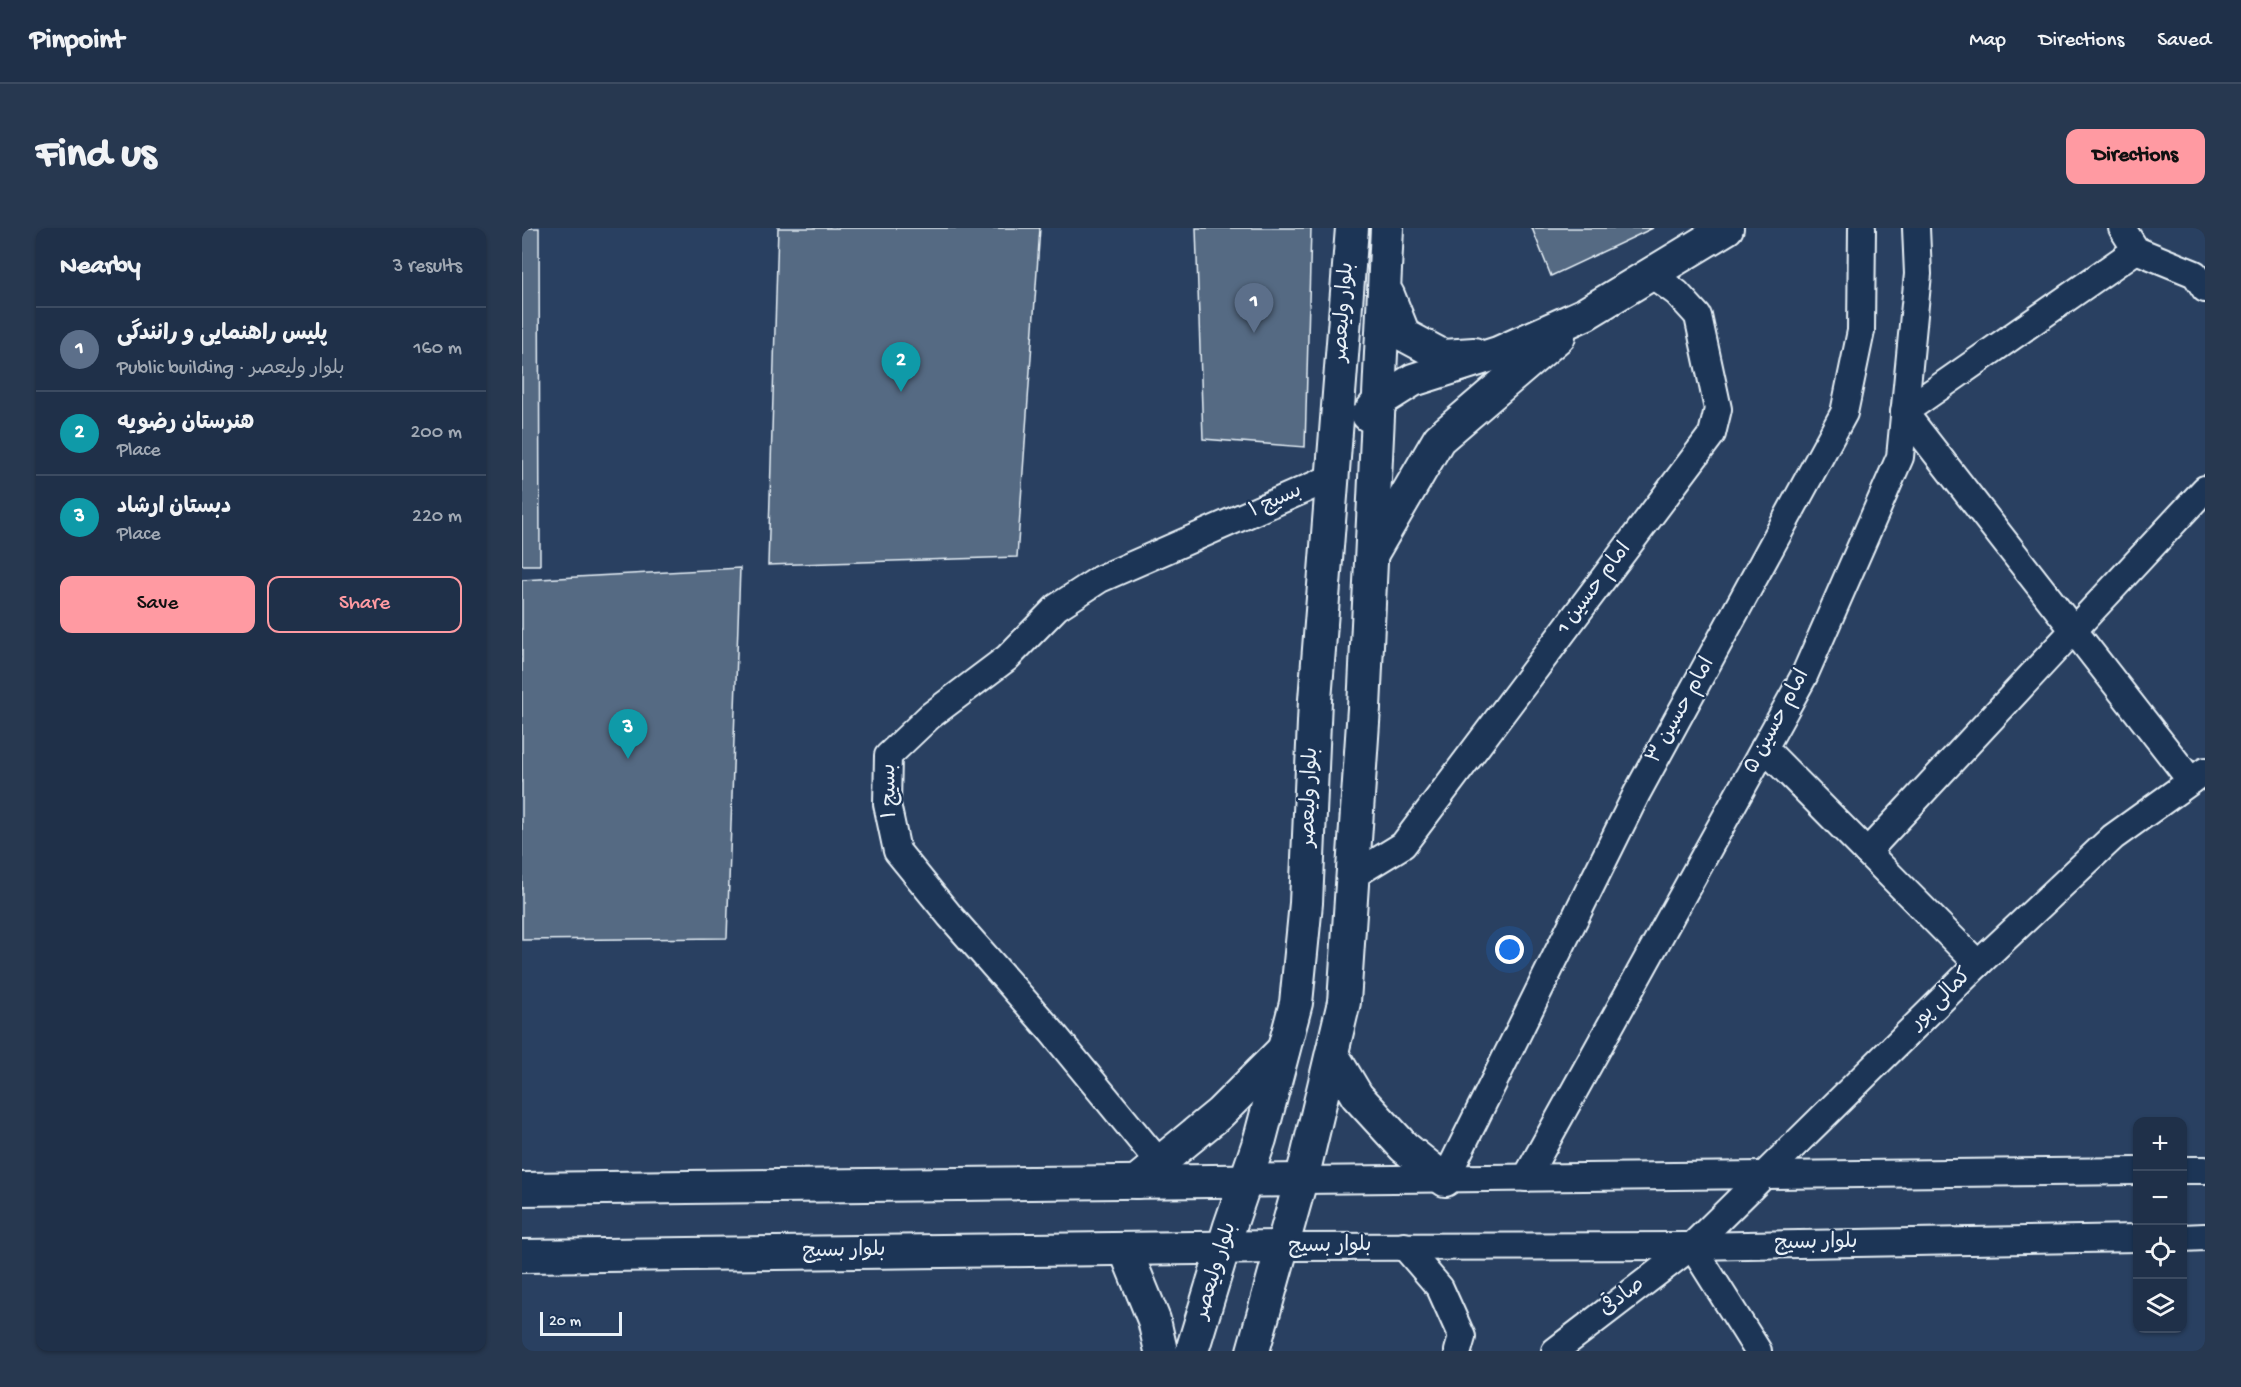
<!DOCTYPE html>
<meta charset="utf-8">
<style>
:root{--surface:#1f3049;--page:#273850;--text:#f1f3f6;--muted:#a1a9b4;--line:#3c4b61;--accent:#ff9aa2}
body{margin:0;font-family:"Gochi Hand","Playpen Sans Arabic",sans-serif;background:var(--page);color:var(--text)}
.controls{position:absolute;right:18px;bottom:18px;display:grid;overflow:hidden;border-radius:12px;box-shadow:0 2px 4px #0004}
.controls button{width:54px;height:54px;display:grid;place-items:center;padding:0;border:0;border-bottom:2px solid var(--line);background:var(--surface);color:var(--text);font:30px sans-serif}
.scale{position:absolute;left:18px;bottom:15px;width:82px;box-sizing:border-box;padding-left:6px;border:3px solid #e8f1f8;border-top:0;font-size:16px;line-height:21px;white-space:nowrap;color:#e8f1f8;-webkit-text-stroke:4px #1d3557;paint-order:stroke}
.you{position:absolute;left:988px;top:722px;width:21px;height:21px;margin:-15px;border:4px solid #fff;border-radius:50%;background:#1a73e8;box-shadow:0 0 0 9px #1a73e833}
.badge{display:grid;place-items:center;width:39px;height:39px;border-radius:50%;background:var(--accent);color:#fff;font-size:20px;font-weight:700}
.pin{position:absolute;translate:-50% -50px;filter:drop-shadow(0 2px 3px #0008)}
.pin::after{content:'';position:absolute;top:32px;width:21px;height:18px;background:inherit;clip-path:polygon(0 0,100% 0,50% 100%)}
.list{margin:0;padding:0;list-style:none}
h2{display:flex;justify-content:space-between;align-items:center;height:78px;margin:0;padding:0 24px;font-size:26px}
h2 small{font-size:20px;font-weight:400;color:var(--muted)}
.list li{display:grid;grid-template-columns:39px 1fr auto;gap:18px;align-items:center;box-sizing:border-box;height:84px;padding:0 24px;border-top:2px solid var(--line)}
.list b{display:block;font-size:22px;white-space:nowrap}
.list p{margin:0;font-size:20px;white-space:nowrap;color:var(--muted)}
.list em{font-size:20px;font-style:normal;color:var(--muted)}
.actions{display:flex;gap:12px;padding:18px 24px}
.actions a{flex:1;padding:14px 0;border:2px solid var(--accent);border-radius:12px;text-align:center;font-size:21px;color:var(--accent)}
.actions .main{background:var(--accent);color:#111}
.icon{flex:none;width:33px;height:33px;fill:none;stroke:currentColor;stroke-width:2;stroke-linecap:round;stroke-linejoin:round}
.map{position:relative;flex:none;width:1683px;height:1123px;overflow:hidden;border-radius:12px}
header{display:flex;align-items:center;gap:36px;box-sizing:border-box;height:84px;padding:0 30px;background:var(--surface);border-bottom:2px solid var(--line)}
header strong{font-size:28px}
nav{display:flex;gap:33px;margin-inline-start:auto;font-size:21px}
.intro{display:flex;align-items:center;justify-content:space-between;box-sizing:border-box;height:144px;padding:0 36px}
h1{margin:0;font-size:42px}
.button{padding:15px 27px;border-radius:12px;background:var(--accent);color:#111;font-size:21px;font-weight:700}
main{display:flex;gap:36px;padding:0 36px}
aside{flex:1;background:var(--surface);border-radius:12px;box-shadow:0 2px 4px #0004}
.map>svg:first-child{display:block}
.building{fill:#556a83;stroke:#e8f1f8;stroke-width:1.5}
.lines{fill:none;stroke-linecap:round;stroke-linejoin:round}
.minor-casing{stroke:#e8f1f8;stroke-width:30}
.tertiary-casing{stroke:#e8f1f8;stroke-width:36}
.minor{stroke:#1d3557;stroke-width:26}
.tertiary{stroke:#1d3557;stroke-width:32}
.labels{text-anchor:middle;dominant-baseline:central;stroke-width:4.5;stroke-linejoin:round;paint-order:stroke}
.street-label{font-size:21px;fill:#e8f1f8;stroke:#1d3557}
</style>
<header>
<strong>Pinpoint</strong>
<nav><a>Map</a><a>Directions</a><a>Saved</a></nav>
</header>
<div class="intro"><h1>Find us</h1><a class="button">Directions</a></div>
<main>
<aside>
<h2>Nearby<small>3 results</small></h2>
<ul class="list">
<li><span class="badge" style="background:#5c6f8a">1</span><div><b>پلیس راهنمایی و رانندگی</b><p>Public building · بلوار ولیعصر</p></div><em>160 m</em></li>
<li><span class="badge" style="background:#0f9aa8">2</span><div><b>هنرستان رضویه</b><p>Place</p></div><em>200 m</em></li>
<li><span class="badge" style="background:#0f9aa8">3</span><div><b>دبستان ارشاد</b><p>Place</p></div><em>220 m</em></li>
</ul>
<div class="actions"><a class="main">Save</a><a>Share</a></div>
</aside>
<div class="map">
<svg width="1683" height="1123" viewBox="0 0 1683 1123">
<rect width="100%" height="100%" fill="#294061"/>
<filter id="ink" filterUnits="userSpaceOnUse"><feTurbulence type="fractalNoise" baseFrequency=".0167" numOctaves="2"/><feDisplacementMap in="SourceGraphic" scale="12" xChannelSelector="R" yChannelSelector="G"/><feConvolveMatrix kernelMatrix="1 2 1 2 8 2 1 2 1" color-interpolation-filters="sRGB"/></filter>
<g filter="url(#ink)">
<g class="building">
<path d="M0 0H17L18 337H0Z"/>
<path d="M256 0H518L495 329 246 337Z"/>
<path d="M674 0H789L783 219 681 211Z"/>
<path d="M1010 0H1131L1029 48Z"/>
<path d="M218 340 205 710 0 712V352Z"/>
</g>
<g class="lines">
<defs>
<g id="minor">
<path d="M1600 0 1614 22 1673 46 1683 61"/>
<path d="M1614 22 1382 184 1669 553"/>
<path d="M1242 520 1456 736"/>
<path d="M1345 624 1683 261"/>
<path d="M832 647 881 617 1190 206 1196 181 1176 88 1155 65 1129 46"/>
<path d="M1660 942H1683"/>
<path d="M649 949 530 804 428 688 375 623 365 576 366 528 408 488 485 430 535 379 578 351 811 249"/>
<path d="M1004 950 1282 448 1378 229 1396 46 1394 0"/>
<path d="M779 952 1616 943"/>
<path d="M923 952 1115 565 1322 185 1339 103 1340 0"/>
<path d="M1660 1010 1683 1009"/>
<path d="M882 1018 918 1060 940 1109 936 1123"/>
<path d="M1170 1018 1236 1123"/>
<path d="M760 1019 1170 1018 1616 1010"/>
<path d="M1033 1123 1170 1018 1456 736 1591 609 1683 543"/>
</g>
<g id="tertiary">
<path d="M866 67 882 107 921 128 952 126"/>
<path d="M846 187 856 174 891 152 976 125 1063 86 1205 0"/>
<path d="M851 324 917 211 1037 108"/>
<path d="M810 826 835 868 882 919 923 952"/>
<path d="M614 954 697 886 761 822"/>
<path d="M0 961 779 952"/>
<path d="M603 1021 632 1092 639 1123"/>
<path d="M0 1028 760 1019"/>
<path d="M670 1123 708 998 738 911 774 775 784 675 793 472 830 0"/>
<path d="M731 1123 784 934 822 774 842 480 865 0"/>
</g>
</defs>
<use href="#minor" class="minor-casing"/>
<use href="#tertiary" class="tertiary-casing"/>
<use href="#minor" class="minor"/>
<use href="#tertiary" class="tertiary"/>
</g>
</g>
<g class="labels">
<g class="street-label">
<text transform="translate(823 84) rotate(-86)">بلوار ولیعصر</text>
<text transform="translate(754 274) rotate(-24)">بسیج ۱</text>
<text transform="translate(1073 361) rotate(-53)">امام حسین 1</text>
<text transform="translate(1160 483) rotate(-61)">امام حسین ۳</text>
<text transform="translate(1256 494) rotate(-62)">امام حسین ۵</text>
<text transform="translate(369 563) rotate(-91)">بسیج ۱</text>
<text transform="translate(789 569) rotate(-88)">بلوار ولیعصر</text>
<text transform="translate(1420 772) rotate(-45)">کمالی پور</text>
<text transform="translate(1294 1016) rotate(-1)">بلوار بسیج</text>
<text transform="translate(808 1019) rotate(-1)">بلوار بسیج</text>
<text transform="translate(322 1024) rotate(-1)">بلوار بسیج</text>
<text transform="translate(695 1043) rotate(-73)">بلوار ولیعصر</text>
<text transform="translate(1101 1070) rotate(-37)">صادقی</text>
</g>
</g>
</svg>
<div class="controls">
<button>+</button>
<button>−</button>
<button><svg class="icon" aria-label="locate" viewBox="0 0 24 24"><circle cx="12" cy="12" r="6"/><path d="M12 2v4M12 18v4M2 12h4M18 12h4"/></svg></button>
<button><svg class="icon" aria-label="layers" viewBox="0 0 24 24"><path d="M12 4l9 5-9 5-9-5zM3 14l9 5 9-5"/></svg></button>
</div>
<div class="scale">20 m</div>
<div class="you"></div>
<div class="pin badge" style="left:732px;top:105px;background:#5c6f8a">1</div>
<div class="pin badge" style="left:379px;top:164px;background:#0f9aa8">2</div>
<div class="pin badge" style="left:106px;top:531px;background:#0f9aa8">3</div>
</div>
</main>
